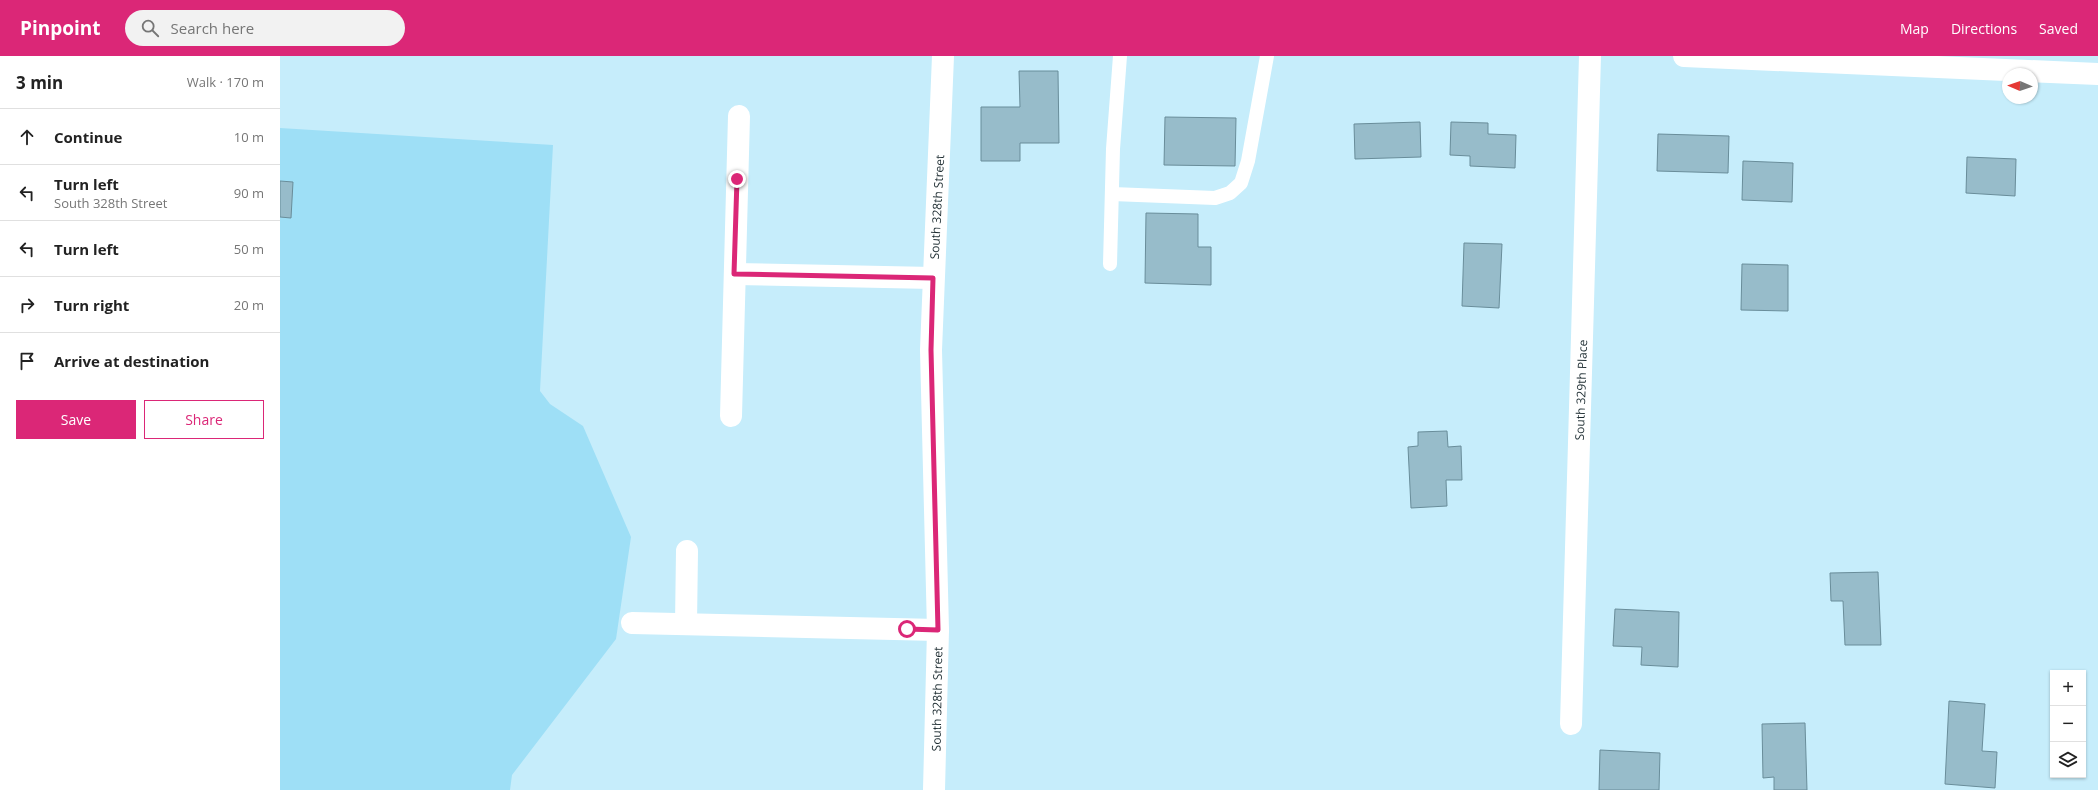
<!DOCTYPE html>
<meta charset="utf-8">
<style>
:root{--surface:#fff;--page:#f2f2f2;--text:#222;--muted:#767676;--line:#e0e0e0;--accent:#db2777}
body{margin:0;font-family:"Open Sans",sans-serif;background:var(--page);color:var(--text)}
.controls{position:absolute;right:12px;bottom:12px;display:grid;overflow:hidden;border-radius:0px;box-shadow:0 1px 3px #0004}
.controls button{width:36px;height:36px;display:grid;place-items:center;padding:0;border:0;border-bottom:1px solid var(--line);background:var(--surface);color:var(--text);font:20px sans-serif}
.compass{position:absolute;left:1722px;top:12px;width:36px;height:36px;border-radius:50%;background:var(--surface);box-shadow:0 1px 3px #0004;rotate:272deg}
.stop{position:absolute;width:12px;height:12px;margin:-9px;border:3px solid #db2777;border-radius:50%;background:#fff}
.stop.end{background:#db2777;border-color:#fff;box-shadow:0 1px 4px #0008}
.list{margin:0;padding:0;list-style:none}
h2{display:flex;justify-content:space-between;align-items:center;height:52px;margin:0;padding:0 16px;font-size:17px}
h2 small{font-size:13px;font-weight:400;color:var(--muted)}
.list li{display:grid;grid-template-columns:26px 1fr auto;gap:12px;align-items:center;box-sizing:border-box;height:56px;padding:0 16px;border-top:1px solid var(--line)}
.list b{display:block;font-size:15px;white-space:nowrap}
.list p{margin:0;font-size:13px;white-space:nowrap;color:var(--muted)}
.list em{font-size:13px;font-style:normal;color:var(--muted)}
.actions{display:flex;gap:8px;padding:12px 16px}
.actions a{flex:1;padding:9px 0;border:1px solid var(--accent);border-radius:0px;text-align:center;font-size:14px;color:var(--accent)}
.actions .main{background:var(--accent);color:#fff}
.icon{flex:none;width:22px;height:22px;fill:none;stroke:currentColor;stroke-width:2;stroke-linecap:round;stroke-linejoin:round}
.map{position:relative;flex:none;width:1818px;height:734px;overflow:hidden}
header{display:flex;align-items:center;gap:24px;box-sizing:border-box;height:56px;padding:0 20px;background:var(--accent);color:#fff}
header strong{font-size:19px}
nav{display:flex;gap:22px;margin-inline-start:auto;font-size:14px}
.search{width:280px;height:36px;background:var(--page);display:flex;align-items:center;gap:10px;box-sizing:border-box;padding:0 14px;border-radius:22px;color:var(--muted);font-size:15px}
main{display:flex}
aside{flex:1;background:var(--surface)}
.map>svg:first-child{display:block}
.green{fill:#9edff6}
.building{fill:#97bcca;stroke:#698d9a}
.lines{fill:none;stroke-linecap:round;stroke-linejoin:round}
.service{stroke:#fff;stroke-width:14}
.minor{stroke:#fff;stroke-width:22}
.route{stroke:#db2777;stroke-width:5}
.labels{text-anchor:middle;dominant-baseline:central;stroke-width:3;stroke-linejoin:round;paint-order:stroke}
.street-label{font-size:12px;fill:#1d2c31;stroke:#fff}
</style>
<header>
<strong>Pinpoint</strong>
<div class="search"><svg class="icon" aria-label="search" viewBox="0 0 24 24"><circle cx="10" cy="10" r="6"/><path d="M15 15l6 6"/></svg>Search here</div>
<nav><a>Map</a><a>Directions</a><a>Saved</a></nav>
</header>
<main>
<aside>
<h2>3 min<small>Walk · 170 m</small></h2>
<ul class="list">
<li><svg class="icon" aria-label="ahead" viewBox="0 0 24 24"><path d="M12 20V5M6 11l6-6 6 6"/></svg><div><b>Continue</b></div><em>10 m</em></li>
<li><svg class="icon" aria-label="left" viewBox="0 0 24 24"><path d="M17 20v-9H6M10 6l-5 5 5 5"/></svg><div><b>Turn left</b><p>South 328th Street</p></div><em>90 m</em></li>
<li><svg class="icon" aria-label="left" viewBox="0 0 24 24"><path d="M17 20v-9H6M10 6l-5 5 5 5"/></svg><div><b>Turn left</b></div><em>50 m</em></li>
<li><svg class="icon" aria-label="right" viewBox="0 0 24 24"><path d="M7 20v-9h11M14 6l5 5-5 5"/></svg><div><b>Turn right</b></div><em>20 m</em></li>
<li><svg class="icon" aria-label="arrive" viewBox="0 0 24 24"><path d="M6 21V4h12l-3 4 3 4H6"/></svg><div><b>Arrive at destination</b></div></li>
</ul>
<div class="actions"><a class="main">Save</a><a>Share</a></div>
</aside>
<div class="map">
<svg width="1818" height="734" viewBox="0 0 1818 734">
<rect width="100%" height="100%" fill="#c6edfb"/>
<path class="green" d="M0 72 273 89 260 335 270 348 303 370 351 481 336 583 232 719 230 734H0Z"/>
<g class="building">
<path d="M739 15H778L779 87H740V105H701V51H740Z"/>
<path d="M885 61 956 62 955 110 884 109Z"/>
<path d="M1140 66 1141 101 1075 103 1074 68Z"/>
<path d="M1171 66 1208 67V78L1236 79 1235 112 1190 110V100L1170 99Z"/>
<path d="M1378 78 1449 80 1448 117 1377 115Z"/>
<path d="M1687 101 1736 103 1735 140 1686 137Z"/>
<path d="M1463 105 1513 107 1512 146 1462 144Z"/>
<path d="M0 125 13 126 11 162 0 161Z"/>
<path d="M866 157 918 158V191H931V229L865 227Z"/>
<path d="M1184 187 1222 188 1219 252 1182 250Z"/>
<path d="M1462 208 1508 209V255L1461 254Z"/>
<path d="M1167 375 1168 391 1181 390 1182 424H1166L1167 450 1131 452 1128 391 1138 390V376Z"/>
<path d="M1598 516 1601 589H1565L1563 545H1551L1550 517Z"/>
<path d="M1335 553 1399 556 1398 611 1361 609 1362 591 1333 590Z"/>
<path d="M1669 645 1705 648 1702 695 1717 696 1715 732 1665 728Z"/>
<path d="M1525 667 1527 734H1494V721L1483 722 1482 668Z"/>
<path d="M1320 694 1380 697 1379 734H1319Z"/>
</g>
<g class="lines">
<g class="service">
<path d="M832 138 935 142 950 137 961 127 968 105 987 0"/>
<path d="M830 208 833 93 840 0"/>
</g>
<g class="minor">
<path d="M1404 0 1818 18"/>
<path d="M455 218 653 222"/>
<path d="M451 360 459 60"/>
<path d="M352 567 658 574"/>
<path d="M406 568 407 495"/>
<path d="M1291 668 1310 0"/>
<path d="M654 734 658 574 651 294 663 0"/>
</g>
</g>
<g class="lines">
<path class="route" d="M457 123 454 218 653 222 651 294 658 574 627 573"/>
</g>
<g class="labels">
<g class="street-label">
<text transform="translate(657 151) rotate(-87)">South 328th Street</text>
<text transform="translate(1301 334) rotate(-88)">South 329th Place</text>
<text transform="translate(657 643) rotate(-89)">South 328th Street</text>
</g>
</g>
</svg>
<div class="controls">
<button>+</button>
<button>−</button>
<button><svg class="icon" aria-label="layers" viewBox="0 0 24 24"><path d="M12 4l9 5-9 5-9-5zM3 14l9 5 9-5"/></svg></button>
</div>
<svg class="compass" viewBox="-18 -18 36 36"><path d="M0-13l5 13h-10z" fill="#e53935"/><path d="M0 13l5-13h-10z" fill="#767676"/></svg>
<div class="stop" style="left:627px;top:573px"></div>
<div class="stop end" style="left:457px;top:123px"></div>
</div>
</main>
